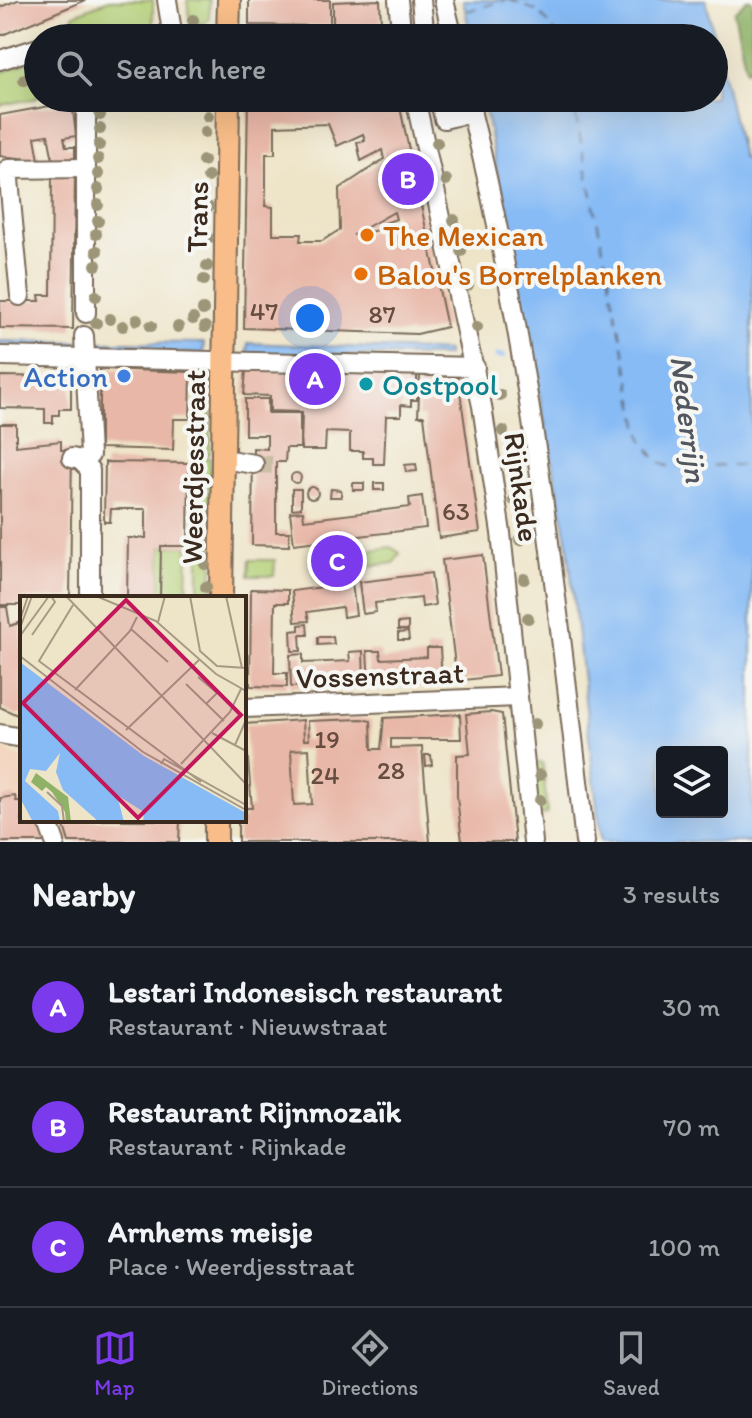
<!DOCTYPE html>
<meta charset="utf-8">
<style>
:root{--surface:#171b24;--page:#242831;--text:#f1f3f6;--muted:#9ea1a6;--line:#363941;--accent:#7c3aed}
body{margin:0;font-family:Itim,sans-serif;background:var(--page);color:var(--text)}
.controls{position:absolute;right:24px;bottom:24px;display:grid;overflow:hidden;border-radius:8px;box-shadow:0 8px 32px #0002}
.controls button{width:72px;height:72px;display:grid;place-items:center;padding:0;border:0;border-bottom:2px solid var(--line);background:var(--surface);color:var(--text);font:40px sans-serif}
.you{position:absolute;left:310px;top:318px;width:28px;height:28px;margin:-20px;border:6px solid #fff;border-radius:50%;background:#1a73e8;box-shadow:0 0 0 12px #1a73e833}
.badge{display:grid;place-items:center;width:52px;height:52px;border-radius:50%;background:var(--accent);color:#fff;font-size:26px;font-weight:700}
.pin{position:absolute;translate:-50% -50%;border:4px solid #fff;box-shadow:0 2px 8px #0006}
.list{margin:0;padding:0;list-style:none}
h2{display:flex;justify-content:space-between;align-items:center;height:104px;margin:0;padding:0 32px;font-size:34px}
h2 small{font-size:26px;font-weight:400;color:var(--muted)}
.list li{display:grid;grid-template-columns:52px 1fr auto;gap:24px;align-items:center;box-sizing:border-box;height:120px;padding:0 32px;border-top:2px solid var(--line)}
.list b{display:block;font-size:30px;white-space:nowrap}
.list p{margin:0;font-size:26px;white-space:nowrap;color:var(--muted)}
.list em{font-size:26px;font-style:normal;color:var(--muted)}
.icon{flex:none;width:44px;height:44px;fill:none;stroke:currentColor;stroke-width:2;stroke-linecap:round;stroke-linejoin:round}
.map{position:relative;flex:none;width:752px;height:842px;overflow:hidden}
.search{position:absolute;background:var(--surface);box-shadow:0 8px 32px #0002;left:24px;right:24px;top:24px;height:88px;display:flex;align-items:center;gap:20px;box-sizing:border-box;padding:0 28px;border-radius:44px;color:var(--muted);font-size:30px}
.sheet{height:464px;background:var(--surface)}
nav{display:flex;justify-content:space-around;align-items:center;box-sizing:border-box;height:112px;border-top:2px solid var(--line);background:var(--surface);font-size:22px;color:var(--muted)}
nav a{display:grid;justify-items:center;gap:4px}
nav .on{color:var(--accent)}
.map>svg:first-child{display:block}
.built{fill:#f3d4bf}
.green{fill:#b4d076;stroke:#787d4a;stroke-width:2}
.forest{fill:#8fb267;stroke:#656e42;stroke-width:2}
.water{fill:#87bbf5;stroke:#61728a;stroke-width:2;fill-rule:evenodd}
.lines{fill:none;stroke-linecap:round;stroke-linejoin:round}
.stream{stroke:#87bbf5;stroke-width:5}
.ferry{stroke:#52565e;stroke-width:2;stroke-dasharray:10 8;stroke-linecap:butt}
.building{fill:#e8b7a7;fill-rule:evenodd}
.minor-tunnel{stroke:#cabfa6;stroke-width:18;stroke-dasharray:18 9;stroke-linecap:butt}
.minor-casing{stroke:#7a6b5a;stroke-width:22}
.major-casing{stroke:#7a6b5a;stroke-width:26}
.minor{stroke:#fff;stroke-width:18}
.major{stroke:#f8bd88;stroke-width:22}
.tree{fill:#9c9577}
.food-dot{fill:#e8710a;stroke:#f6f6f2;stroke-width:3}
.shop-dot{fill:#3f7fe0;stroke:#f6f6f2;stroke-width:3}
.culture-dot{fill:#0f9aa8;stroke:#f6f6f2;stroke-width:3}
.labels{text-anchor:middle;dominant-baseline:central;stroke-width:8;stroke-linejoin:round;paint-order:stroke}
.number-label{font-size:26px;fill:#664d40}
.street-label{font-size:30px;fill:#3b2a1e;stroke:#f6f6f2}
.food-label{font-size:30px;fill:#c56008;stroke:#f6f6f2;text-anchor:start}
.shop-label{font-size:30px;fill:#366cbe;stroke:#f6f6f2;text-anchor:end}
.culture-label{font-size:30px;fill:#0d838f;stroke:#f6f6f2;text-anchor:start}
.water-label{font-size:32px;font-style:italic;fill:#52565e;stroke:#f6f6f2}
.inset-river{fill:none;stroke:#87bbf5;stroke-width:4}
.inset-road{fill:none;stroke:#a69a84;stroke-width:2}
.view{fill:#c2185b;fill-opacity:0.15;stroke:#c2185b;stroke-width:4}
.inset-edge{fill:none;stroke:#3b2a1e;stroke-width:4}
</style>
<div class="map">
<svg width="752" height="842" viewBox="0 0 752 842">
<rect width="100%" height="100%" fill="#f6f6f2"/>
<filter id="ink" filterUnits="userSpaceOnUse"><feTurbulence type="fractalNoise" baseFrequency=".0125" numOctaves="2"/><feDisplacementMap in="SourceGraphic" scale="16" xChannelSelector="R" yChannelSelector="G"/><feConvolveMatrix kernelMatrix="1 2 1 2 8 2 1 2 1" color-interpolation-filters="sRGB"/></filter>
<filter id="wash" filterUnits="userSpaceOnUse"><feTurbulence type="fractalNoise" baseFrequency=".006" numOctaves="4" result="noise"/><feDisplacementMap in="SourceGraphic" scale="32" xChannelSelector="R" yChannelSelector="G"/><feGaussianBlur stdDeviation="1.8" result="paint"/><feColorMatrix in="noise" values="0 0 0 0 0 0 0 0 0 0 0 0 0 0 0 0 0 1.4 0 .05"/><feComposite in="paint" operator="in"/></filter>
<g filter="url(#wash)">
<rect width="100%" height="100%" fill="#eee4c8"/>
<path class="built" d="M0 746 22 759V820H43L50 842H0Z"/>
<g class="green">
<path d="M109 0H153V25L148 28 74 23 73 15Z"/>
<path d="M187 0H210L209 18 205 23H190Z"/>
<path d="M38 58V98L0 105V73Z"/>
<path d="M198 372H211L210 454H196Z"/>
<path d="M196 457 210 458 209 516 195 553Z"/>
<path d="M212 523 213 598H199V557Z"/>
<path d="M161 546H188L187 598H160Z"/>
<path d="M391 547 400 553 394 563 369 566 366 551Z"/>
<path d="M250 560H275L274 576H249Z"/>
<path d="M543 763 547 814 537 815 533 764Z"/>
</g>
<path class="forest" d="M747 0H752V65L746 70 734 12Z"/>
<g class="water">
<path d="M463 0H706L742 157 752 161V842H601L567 539 483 98H714V38H471ZM722 752V812H662V752Z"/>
<path d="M0 341 204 343 203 354 0 345Z"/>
<path d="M248 343 447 351V356L247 354Z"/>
</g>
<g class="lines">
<path class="stream" d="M497 356H503"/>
<g class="ferry">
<path d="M510 0 539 12 560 38"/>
<path d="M467 11 506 0"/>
<path d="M572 98 642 439 656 460 667 466 752 465"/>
</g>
</g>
<g id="blocks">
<g class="building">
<path d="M18 0H86L0 36V7Z"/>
<path d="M249 0H330V26L249 25Z"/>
<path d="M380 0 381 24 333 26V2Z"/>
<path d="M248 98H398L447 327 417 334 244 328ZM328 124 337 146 363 134 365 141 357 142 361 161 382 150 384 159 339 189 340 230 336 232 322 241H300L301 234H273V207L265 206 266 189V154H275V126ZM394 212 396 219 382 224 383 229 353 235Z"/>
<path d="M72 102 76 136 64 138 66 147H75V161L53 160 48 135 35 137 39 160 0 156V115Z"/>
<path d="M52 175H75L73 329 0 328V301H40L39 295H51Z"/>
<path d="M100 369 191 372 190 419H174L173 450 100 448Z"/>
<path d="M246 370 417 375V400H411V406L401 405V416H386L384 464H373V458H363V451H350V433L326 432 325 450H301L302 412 270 411V396L244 395Z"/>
<path d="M420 375 458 377 480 532 439 538 424 416H418Z"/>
<path d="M0 376 71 377V409H59V415H53V423H45V409L0 408Z"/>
<path d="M245 399H268V413H300V448H286L285 462H276V532H289V546L252 545 253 448 267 449V435H245Z"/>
<path d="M0 424H16V446L61 441V450H72L70 598H22V605H0Z"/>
<path d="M105 462 189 463 188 546H161L160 598H127L128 538H146V509H111L110 522H104Z"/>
<path d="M416 464 417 471 406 472 405 465Z"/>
<circle cx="296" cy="478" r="5"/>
<rect x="353" y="483" width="11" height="7"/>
<rect x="374" y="483" width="10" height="7"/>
<circle cx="312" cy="493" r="6"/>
<path d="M292 489H301V508L292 509Z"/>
<path d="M331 489 341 490V497H330Z"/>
<path d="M422 496 426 528 294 544 290 512 303 511 304 520 410 507 409 498Z"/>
<path d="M483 555 498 676 457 681 442 560Z"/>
<path d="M431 573 435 605 422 607 421 598 375 603 376 612 363 614 359 582Z"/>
<path d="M352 583 356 615 343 617 342 607 307 612 309 621 295 622 292 591Z"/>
<path d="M251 589 288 590V603H275L274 673H287V687L250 686Z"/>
<path d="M0 607H7L10 626 22 622V713L17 715 0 707Z"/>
<path d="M408 622V630H398V623Z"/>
<path d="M307 624 308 635H300L301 651H292L291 631 299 630V625Z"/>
<path d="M408 632 409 640H398V633Z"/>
<path d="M318 637H333L334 644 318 645Z"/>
<path d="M427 648H440L442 680 369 683 367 651H380L381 659 427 657Z"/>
<path d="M363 651 364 683 291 687 290 655 303 654V663L350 661 349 652Z"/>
<path d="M491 712 502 714 515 842H462L457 796V755L470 754 466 714Z"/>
<path d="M460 714 461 739H391V748L422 747 430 842H238V820H244L246 808H252L245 724 303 720 304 740H309L308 721 362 719 371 721 372 749H381L384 718ZM309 749 312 804 294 805 291 750Z"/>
<path d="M425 755H431L432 765 426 766Z"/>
<path d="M15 796 16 801H22V820H38L45 842H1L0 798Z"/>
<path d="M55 820H180L179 842H69L63 823 57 825Z"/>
</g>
</g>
</g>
<g filter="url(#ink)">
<use href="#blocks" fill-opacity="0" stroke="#7a6b5a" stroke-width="2"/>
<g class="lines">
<path class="minor-tunnel" d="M254 464 276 465"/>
<defs>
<g id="minor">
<path d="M167 0 173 38"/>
<path d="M398 0 402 38"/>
<path d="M421 0 425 38"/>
<path d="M444 0 453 38"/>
<path d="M0 60 38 48"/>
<path d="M86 98V313"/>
<path d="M415 98 482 406 501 533 533 842"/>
<path d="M439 98 444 119 472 112"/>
<path d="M468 98C530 342 556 592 585 842"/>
<path d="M20 296 8 169 86 168"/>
<path d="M84 336 90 455"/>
<path d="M0 356 475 367"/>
<path d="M72 458 80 460 90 470V598"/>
<path d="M223 459 254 464"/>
<path d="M244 708 518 697"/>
<path d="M0 734 22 738"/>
<path d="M47 820 55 842"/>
</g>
<g id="major">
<path d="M228 38 229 0"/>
<path d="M221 598 228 98"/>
<path d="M216 842V820"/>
</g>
</defs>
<use href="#minor" class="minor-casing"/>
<use href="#major" class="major-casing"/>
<use href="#minor" class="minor"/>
<use href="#major" class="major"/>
</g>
<g class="tree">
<circle cx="193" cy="20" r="6"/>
<circle cx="24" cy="80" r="6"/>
<circle cx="100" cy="115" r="6"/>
<circle cx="208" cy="116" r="6"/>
<circle cx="100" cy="129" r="6"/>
<circle cx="205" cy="132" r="6"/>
<circle cx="437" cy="143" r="6"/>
<circle cx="99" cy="145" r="6"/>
<circle cx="98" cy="159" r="6"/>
<circle cx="203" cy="161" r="6"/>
<circle cx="98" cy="174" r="6"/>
<circle cx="208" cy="177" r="6"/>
<circle cx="446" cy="180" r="6"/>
<circle cx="98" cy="189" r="6"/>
<circle cx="204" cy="192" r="6"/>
<circle cx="98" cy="205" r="6"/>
<circle cx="208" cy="207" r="6"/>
<circle cx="454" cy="220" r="6"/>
<circle cx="98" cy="221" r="6"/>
<circle cx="203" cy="222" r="6"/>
<circle cx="96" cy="234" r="6"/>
<circle cx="208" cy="238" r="6"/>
<circle cx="97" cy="251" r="6"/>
<circle cx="461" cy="251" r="6"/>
<circle cx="96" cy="265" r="6"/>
<circle cx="207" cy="266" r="6"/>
<circle cx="204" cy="280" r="6"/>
<circle cx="468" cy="285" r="6"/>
<circle cx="96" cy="296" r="6"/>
<circle cx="203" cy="310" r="6"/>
<circle cx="110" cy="319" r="6"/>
<circle cx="193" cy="319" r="6"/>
<circle cx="137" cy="320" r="6"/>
<circle cx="96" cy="323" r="6"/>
<circle cx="123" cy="326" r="6"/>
<circle cx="151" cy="326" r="6"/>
<circle cx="178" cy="327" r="6"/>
<circle cx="205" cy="327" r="6"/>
<circle cx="477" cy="327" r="6"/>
<circle cx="500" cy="395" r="6"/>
<circle cx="503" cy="431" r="6"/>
<circle cx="510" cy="466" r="6"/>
<circle cx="514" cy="500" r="6"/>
<circle cx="520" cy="540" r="6"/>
<circle cx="205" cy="564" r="6"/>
<circle cx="524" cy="579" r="6"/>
<circle cx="206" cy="587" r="6"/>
<circle cx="528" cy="618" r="6"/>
<circle cx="535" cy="724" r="6"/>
<circle cx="540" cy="775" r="6"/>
<circle cx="540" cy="800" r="6"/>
</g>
</g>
<g class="food-dot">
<circle cx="367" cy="235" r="8"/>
<circle cx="361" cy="274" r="8"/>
</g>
<circle class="shop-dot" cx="124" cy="376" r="8"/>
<circle class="culture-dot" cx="366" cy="384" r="8"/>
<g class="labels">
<g class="number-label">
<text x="264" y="311">47</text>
<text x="382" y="314">87</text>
<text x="456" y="511">63</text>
<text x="327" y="739">19</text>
<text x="391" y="770">28</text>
<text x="325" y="775">24</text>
</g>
<g class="street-label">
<text transform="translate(197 217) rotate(-89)">Trans</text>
<text transform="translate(193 467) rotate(-89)">Weerdjesstraat</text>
<text transform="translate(522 487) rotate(82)">Rijnkade</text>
<text transform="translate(380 675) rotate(-2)">Vossenstraat</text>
</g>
<g class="food-label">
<text x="383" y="235">The Mexican</text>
<text x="377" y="274">Balou's Borrelplanken</text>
</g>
<g class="shop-label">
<text x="108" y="376">Action</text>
</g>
<g class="culture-label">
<text x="382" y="384">Oostpool</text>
</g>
<g class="water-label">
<text transform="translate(689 419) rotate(83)">Nederrijn</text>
</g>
</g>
<g transform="translate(20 596)">
<rect width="226" height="226" fill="#eee4c8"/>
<path d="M16 177 48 201 51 226H46L45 216 32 196 26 191 22 195 11 186Z" fill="#8fb267"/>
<path d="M0 66 124 160 226 217V226H123L124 216 97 199 104 226H79L43 194 36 176 40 157 26 175 10 173 5 185 38 215 40 226H13L0 202Z" fill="#87bbf5"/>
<path class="inset-river" d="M45 166 71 146 139 190H149L156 181"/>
<path class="inset-road" d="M46 0 226 188M76 0 136 25 196 78 226 95M170 0 180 55 197 70 226 72M206 0 222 72M53 9 19 65 181 186M0 24 8 0M138 26 145 0M0 32 12 0M111 33 148 66M12 39 35 6 31 0M0 40 29 0M0 60 123 156 226 214M178 81 197 97 186 108M166 88 204 125M55 94 110 35 117 21M106 134 179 64M192 137 226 155M215 149 226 124M141 168 144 163 226 209M161 168 210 116 221 93M27 196 42 210 44 226"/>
<path class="view" d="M106 4 221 119 118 222 3 107Z"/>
<rect width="226" height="226" class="inset-edge"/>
</g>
</svg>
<div class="controls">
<button><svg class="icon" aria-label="layers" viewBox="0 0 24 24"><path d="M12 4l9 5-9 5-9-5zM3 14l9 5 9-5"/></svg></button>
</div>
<div class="you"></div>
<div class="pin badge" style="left:315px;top:379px">A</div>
<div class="pin badge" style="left:408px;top:179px">B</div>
<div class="pin badge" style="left:337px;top:561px">C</div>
<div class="search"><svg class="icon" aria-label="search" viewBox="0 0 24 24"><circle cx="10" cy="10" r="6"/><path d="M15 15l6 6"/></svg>Search here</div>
</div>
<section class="sheet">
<h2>Nearby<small>3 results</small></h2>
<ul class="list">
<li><span class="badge">A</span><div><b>Lestari Indonesisch restaurant</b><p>Restaurant · Nieuwstraat</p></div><em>30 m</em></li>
<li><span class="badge">B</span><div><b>Restaurant Rijnmozaïk</b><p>Restaurant · Rijnkade</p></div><em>70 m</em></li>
<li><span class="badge">C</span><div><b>Arnhems meisje</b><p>Place · Weerdjesstraat</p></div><em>100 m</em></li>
</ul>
</section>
<nav>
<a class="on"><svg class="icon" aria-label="map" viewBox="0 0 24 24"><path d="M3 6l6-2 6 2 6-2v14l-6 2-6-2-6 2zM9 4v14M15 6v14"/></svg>Map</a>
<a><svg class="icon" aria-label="directions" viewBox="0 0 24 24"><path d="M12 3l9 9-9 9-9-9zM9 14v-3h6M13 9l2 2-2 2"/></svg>Directions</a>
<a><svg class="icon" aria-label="saved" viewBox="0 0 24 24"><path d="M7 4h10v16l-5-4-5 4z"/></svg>Saved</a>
</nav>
